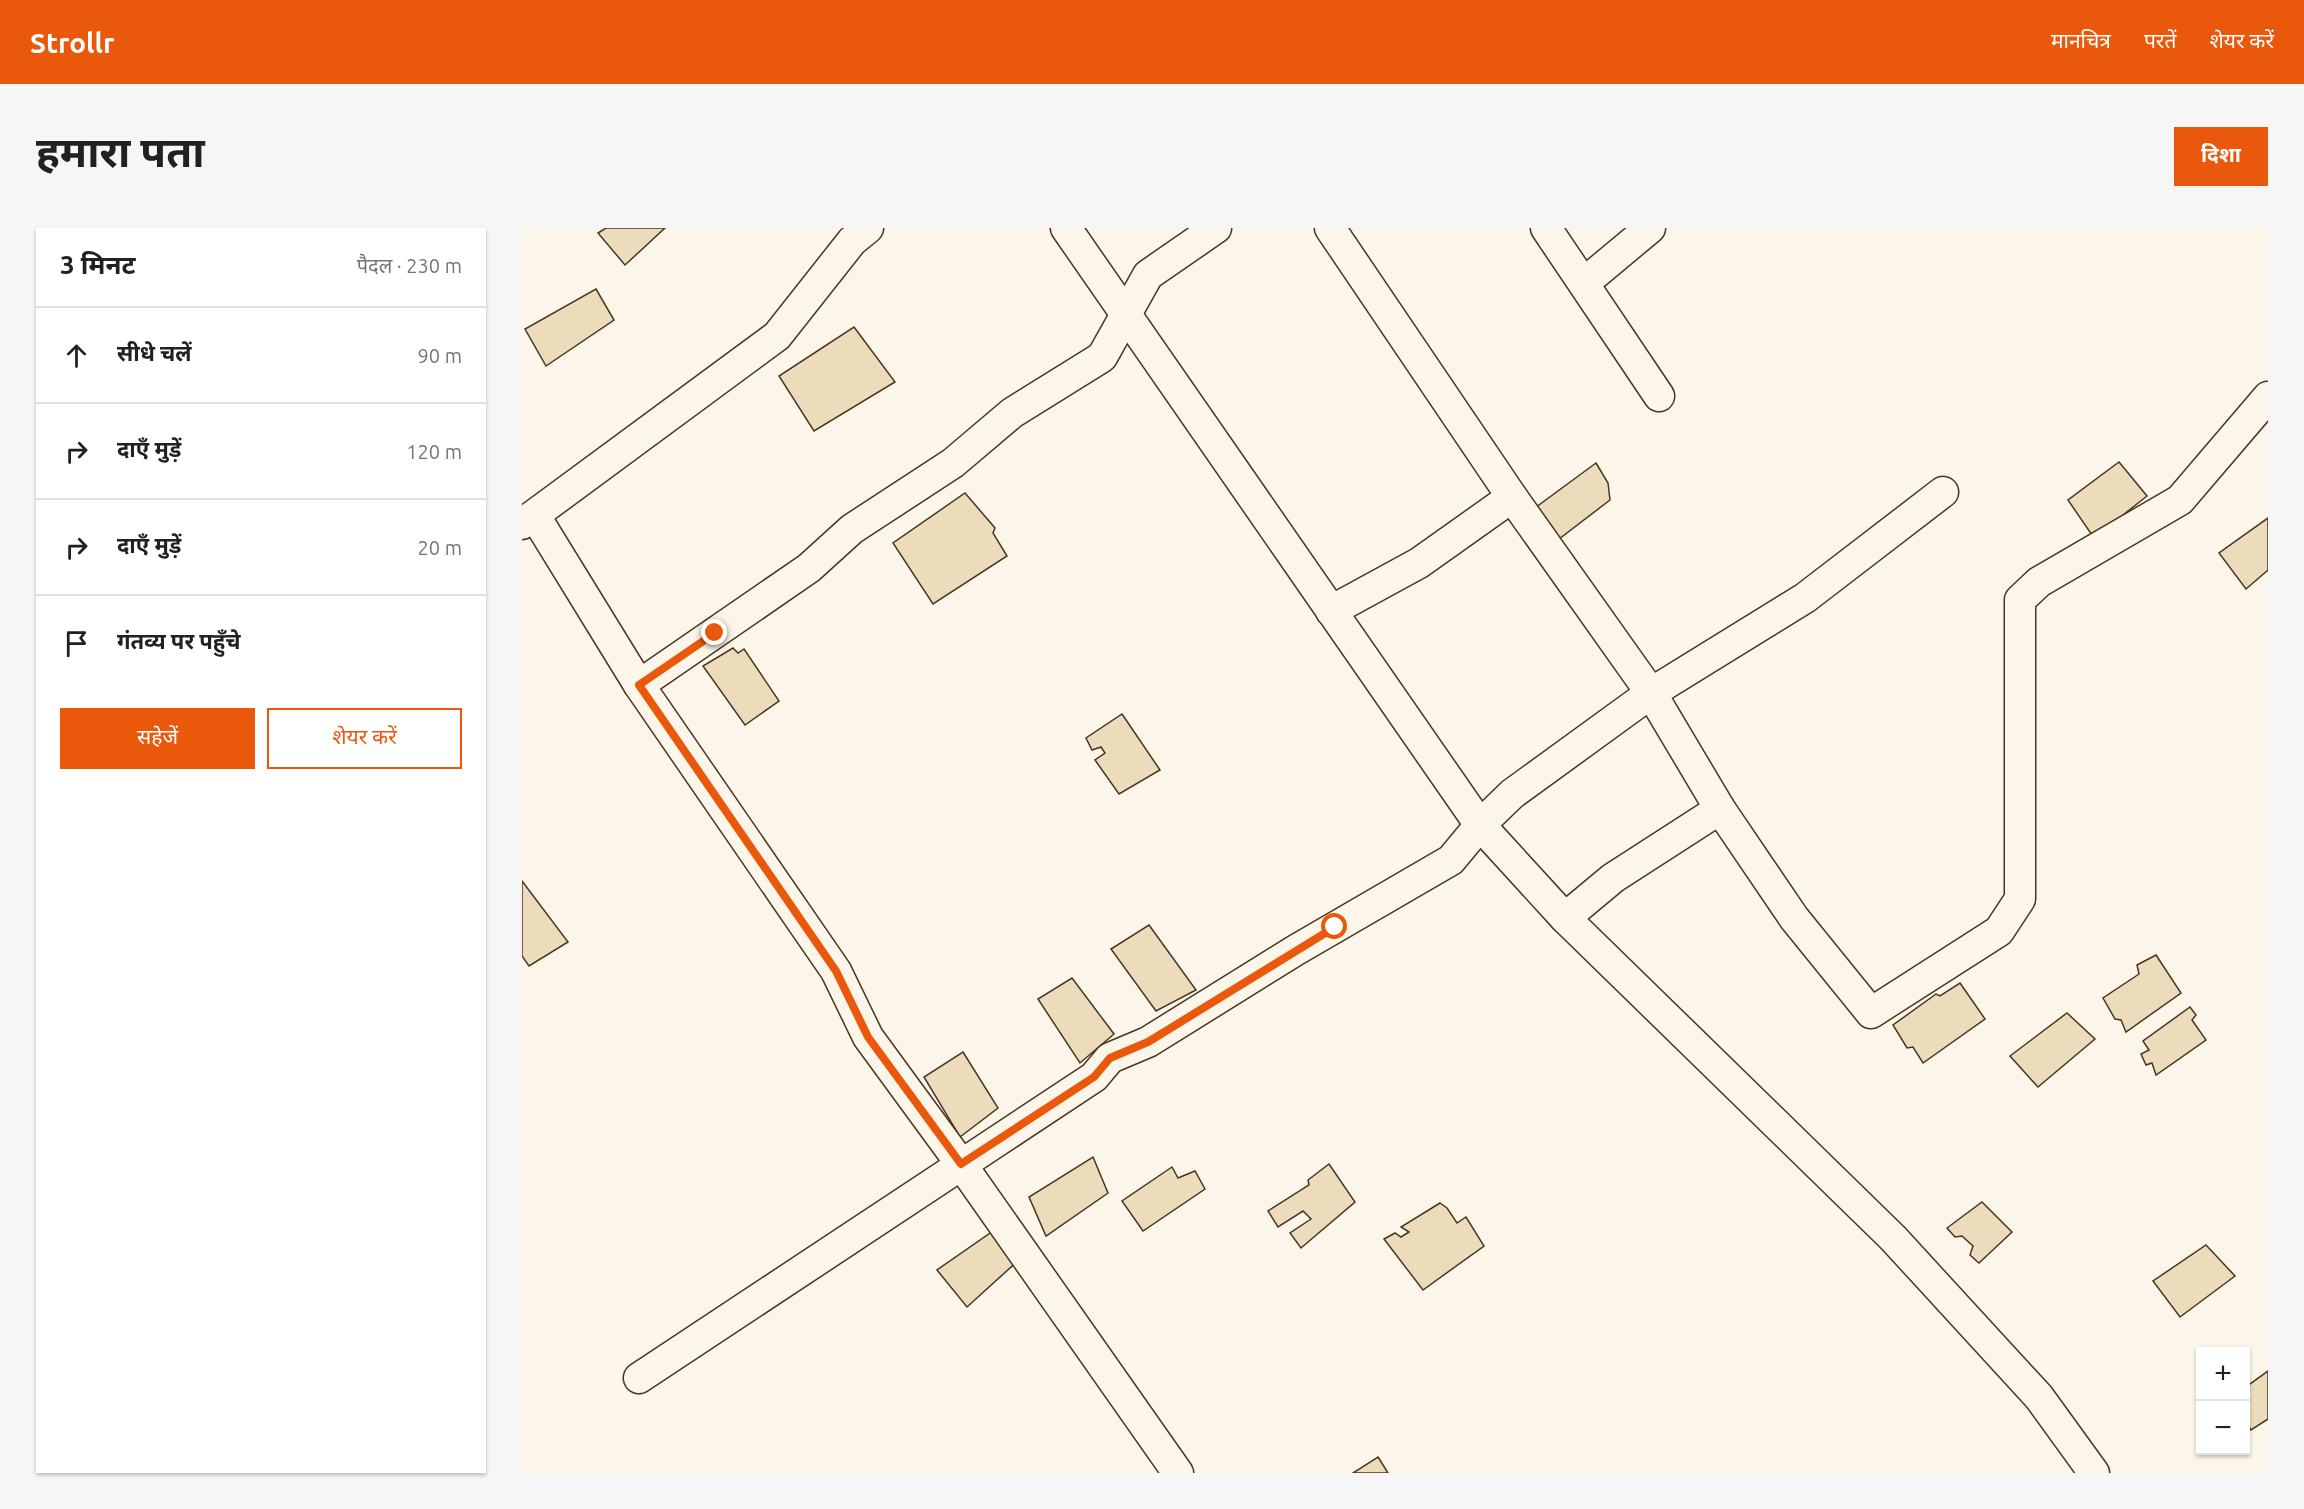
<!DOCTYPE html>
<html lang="hi">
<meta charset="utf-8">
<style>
:root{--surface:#fff;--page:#f6f6f6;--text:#202124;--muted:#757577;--line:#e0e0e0;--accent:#ea580c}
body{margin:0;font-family:Ubuntu,"Noto Sans Devanagari",sans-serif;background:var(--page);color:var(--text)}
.controls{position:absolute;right:18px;bottom:18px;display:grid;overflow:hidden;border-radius:0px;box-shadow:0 2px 4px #0004}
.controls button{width:54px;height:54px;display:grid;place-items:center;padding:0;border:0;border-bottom:2px solid var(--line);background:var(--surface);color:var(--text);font:30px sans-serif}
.stop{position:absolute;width:18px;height:18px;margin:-14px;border:4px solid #ea580c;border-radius:50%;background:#fff}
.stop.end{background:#ea580c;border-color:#fff;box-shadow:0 2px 6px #0008}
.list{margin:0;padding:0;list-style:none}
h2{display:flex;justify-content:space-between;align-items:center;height:78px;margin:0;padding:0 24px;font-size:26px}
h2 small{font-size:20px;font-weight:400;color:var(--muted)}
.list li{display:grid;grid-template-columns:39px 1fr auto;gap:18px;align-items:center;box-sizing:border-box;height:96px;padding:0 24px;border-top:2px solid var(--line)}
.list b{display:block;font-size:22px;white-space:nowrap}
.list em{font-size:20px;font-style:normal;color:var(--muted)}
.actions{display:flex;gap:12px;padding:18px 24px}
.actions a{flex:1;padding:14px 0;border:2px solid var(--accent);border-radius:0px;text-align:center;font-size:21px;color:var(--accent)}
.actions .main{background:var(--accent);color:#fff}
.icon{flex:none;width:33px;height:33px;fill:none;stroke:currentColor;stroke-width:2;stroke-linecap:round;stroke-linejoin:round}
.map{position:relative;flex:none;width:1746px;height:1245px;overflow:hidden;border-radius:0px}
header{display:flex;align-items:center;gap:36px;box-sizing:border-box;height:84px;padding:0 30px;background:var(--accent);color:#fff}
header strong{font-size:28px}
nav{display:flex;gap:33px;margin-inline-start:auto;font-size:21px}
.intro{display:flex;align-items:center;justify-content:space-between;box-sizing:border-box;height:144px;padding:0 36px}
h1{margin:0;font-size:42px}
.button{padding:15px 27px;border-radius:0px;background:var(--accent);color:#fff;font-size:21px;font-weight:700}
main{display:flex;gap:36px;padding:0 36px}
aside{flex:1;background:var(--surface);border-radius:0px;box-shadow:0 2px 4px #0004}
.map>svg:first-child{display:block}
.building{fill:#ecdcbc;stroke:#4a3520;stroke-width:1.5}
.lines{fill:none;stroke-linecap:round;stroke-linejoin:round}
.street-casing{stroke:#4a3520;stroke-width:33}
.street{stroke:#fbf6e9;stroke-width:30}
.route{stroke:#ea580c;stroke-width:8}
</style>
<header>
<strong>Strollr</strong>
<nav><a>मानचित्र</a><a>परतें</a><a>शेयर करें</a></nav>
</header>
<div class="intro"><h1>हमारा पता</h1><a class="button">दिशा</a></div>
<main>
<aside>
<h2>3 मिनट<small>पैदल · 230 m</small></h2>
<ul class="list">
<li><svg class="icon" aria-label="ahead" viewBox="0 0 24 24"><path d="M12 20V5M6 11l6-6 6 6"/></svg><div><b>सीधे चलें</b></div><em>90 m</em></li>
<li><svg class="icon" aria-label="right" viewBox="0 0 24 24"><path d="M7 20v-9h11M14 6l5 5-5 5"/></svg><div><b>दाएँ मुड़ें</b></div><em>120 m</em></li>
<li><svg class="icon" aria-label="right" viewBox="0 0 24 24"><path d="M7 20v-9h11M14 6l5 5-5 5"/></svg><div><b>दाएँ मुड़ें</b></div><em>20 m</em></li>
<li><svg class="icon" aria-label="arrive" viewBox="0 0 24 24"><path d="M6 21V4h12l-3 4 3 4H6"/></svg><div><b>गंतव्य पर पहुँचे</b></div></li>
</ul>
<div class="actions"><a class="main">सहेजें</a><a>शेयर करें</a></div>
</aside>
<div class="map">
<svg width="1746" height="1245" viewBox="0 0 1746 1245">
<rect width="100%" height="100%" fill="#fbf6e9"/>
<g class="building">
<path d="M84 0H143L103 37 76 5Z"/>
<path d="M74 61 92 92 24 138 3 101Z"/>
<path d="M332 99 373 154 292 203 257 148Z"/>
<path d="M1597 234 1625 268 1572 310 1546 272Z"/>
<path d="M1074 235 1086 255 1088 272 1037 311 1010 282Z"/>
<path d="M443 265 473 300 471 305 485 328 411 376 371 315Z"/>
<path d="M1746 290V342L1724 361 1697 325Z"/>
<path d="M211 420 216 425 222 421 257 473 223 497 181 438Z"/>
<path d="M600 486 638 542 597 566 573 532 583 525 579 519 570 522 564 510Z"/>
<path d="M0 653 46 714 7 738 0 728Z"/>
<path d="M627 697 674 762 634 783 589 721Z"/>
<path d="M1634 727 1659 765 1604 804 1599 792 1593 791 1581 770 1617 746 1615 737Z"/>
<path d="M550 750 592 806 558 835 516 771Z"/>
<path d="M1438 755 1463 791 1401 835 1391 819 1385 820 1371 797 1414 766 1418 768Z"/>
<path d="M1668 779 1674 787 1670 792 1684 812 1634 847 1630 835 1624 837 1619 826 1627 822 1621 813Z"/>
<path d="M1545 785 1573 811 1516 859 1488 828Z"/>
<path d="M441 824 476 880 438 909 402 849Z"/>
<path d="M571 929 586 965 524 1008 507 969Z"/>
<path d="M807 936 833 974 779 1020 768 1005 789 991 781 983 756 999 746 983 787 957 786 952Z"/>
<path d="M650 939 656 950 673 943 683 961 621 1003 600 973Z"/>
<path d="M1460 974 1490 1004 1457 1035 1448 1027 1451 1018 1440 1008 1433 1009 1425 1000Z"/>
<path d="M918 975 925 980 935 995 944 989 962 1018 901 1062 862 1011 873 1005 879 1009 887 1004 879 999Z"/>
<path d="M474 1001 499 1030 445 1079 415 1042Z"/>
<path d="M1684 1017 1713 1048 1658 1089 1631 1053Z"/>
<path d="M1746 1143V1191L1729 1202 1724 1194V1159Z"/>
<path d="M856 1229 866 1245H831Z"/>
</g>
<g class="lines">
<defs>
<g id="street">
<path d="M544 0 958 597 1043 690 1371 1010 1517 1169 1572 1245"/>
<path d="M808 0 990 269 1129 465 1198 581 1272 690 1349 785 1477 703 1498 671V372L1517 354 1658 272 1746 169"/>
<path d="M1024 0 1137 168"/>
<path d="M1062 55 1128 0"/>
<path d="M13 288 117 457 314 743 346 809 439 936 656 1245"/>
<path d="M0 296 255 108 330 13 346 0"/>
<path d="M809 383 897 335 990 269"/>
<path d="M117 457 287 340 330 301 431 235 490 185 580 129 626 47 694 0"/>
<path d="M1043 690 1091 650 1198 581"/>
<path d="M117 1150 572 849 588 830 626 814 774 722 929 632 958 597 990 566 1129 465 1283 370 1421 264"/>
</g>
</defs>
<use href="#street" class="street-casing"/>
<use href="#street" class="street"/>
</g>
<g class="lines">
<path class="route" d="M193 405 117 457 314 743 346 809 439 936 572 849 588 830 626 814 813 699"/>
</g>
</svg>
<div class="controls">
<button>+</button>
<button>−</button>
</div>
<div class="stop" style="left:813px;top:699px"></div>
<div class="stop end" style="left:193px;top:405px"></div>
</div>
</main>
